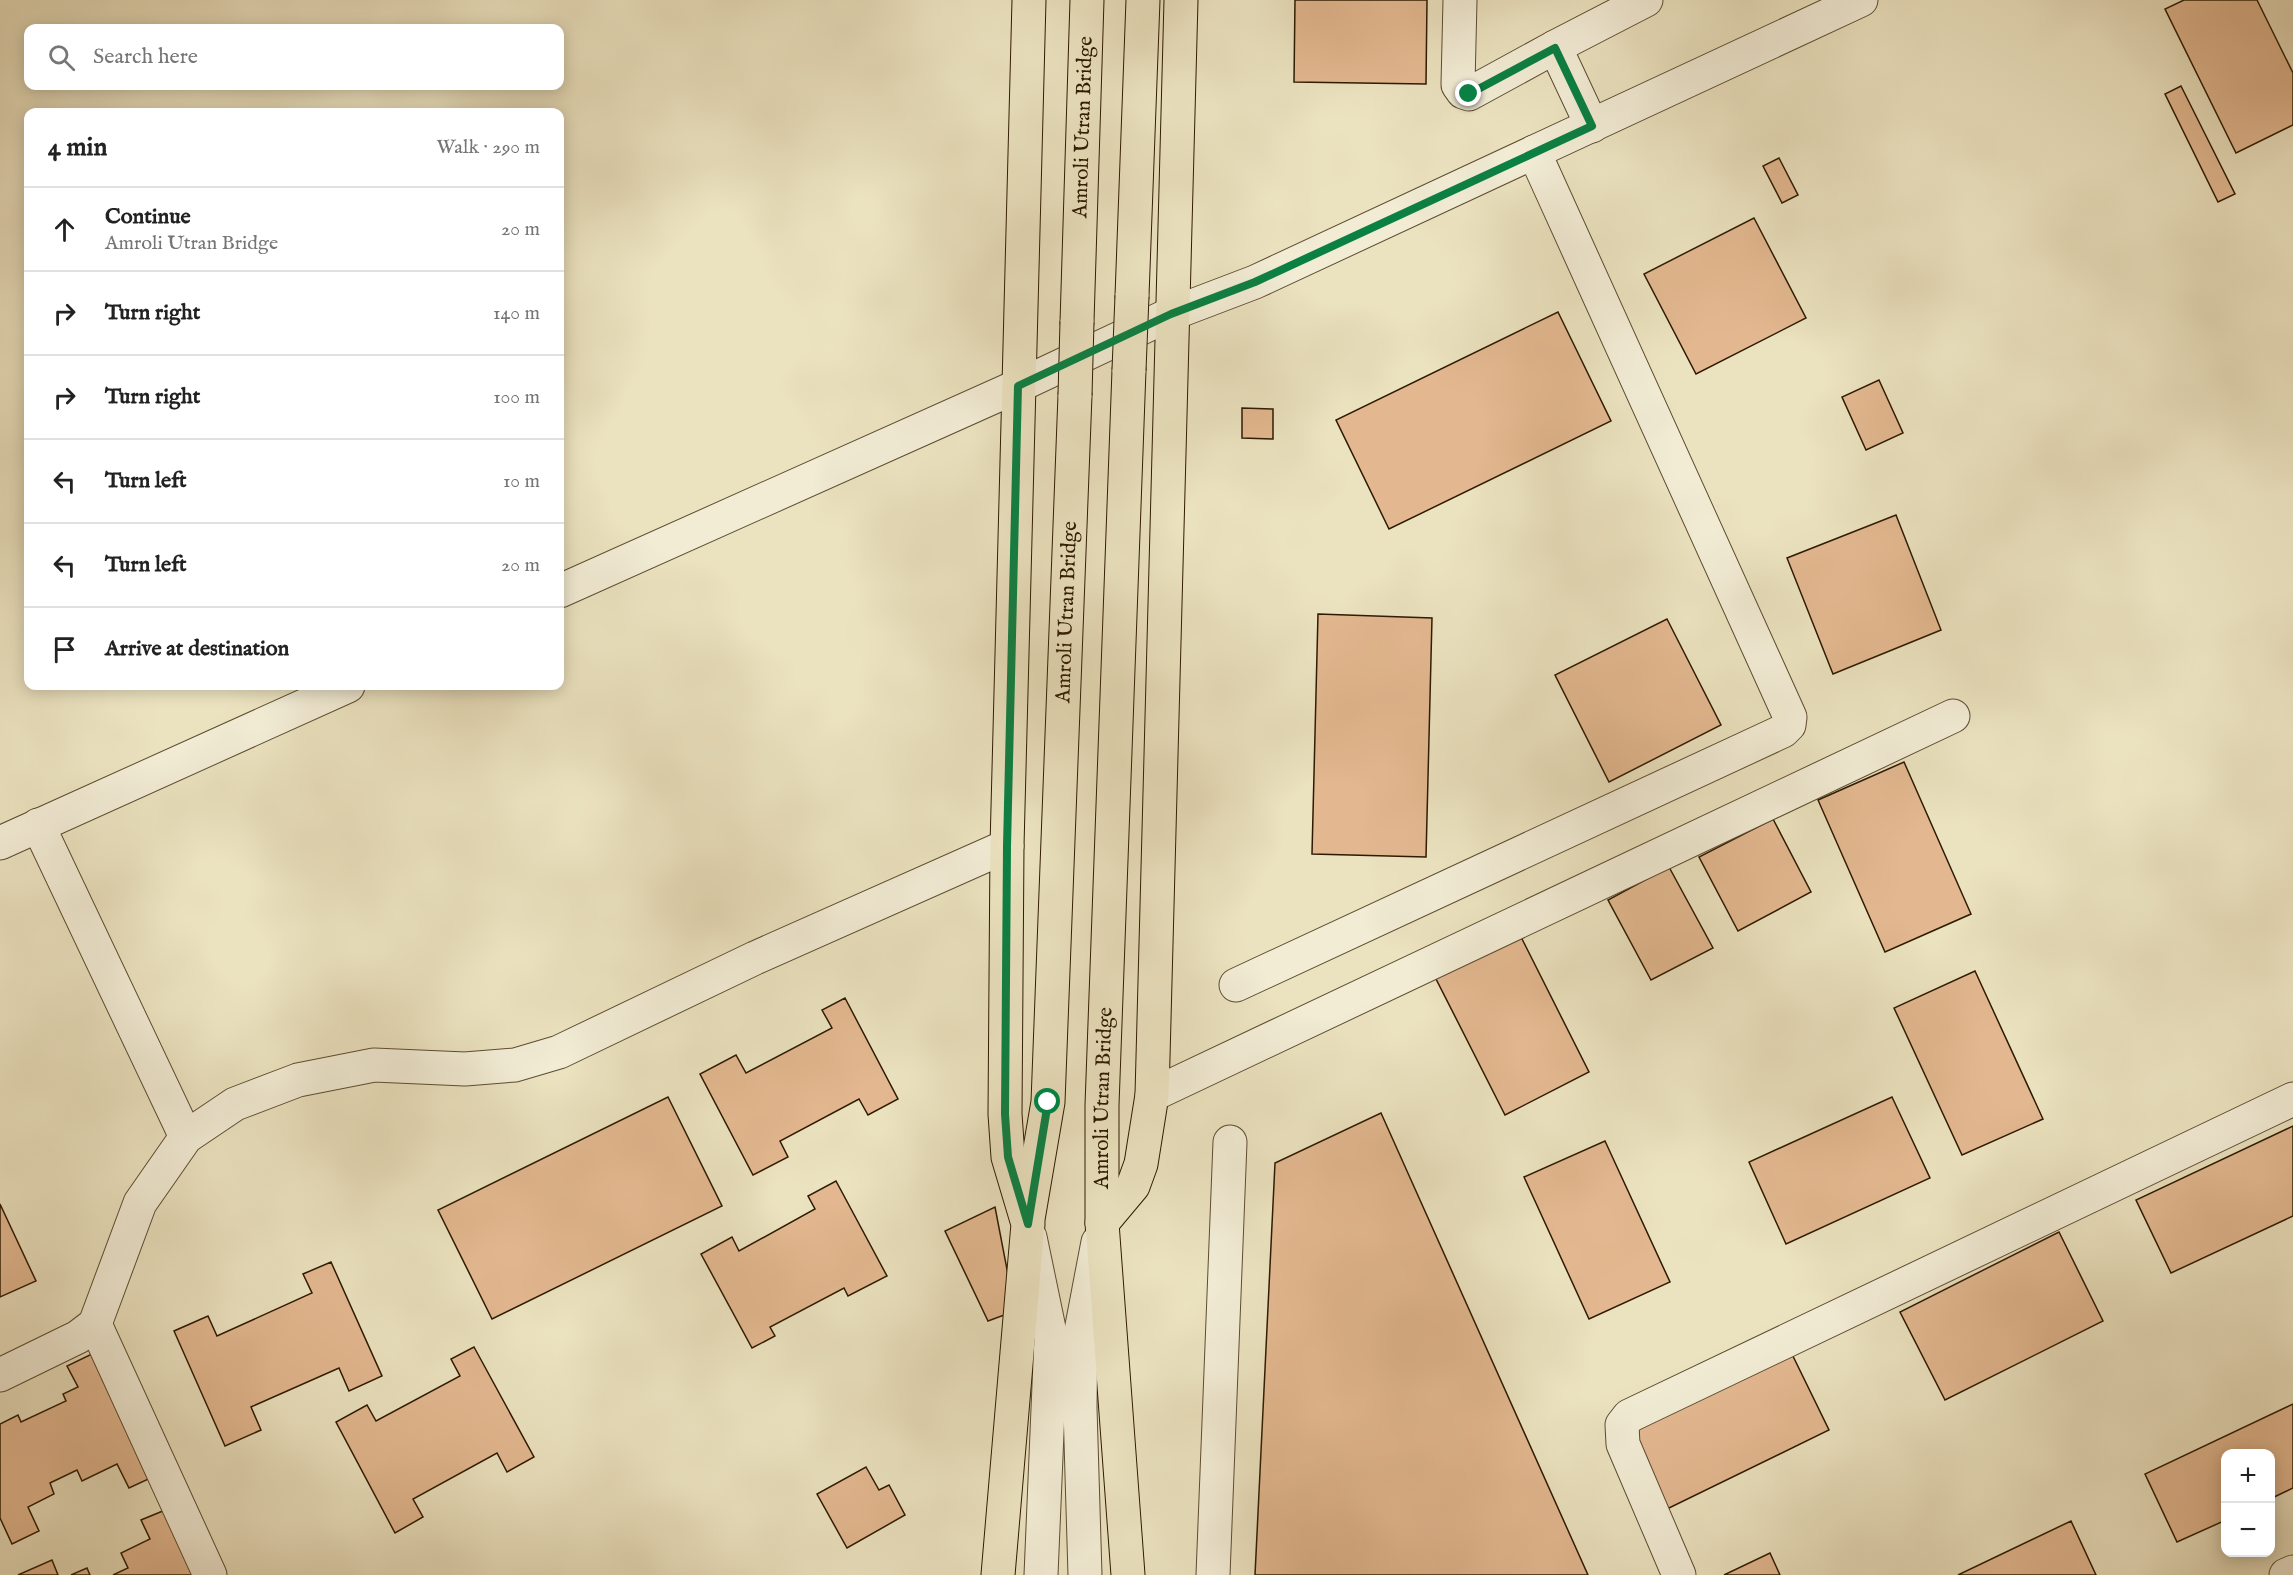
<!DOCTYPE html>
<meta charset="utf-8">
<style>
:root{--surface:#fff;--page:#f2f2f2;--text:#222;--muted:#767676;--line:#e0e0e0}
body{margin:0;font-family:"IM FELL English",serif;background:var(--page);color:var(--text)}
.controls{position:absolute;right:18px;bottom:18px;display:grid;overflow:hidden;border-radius:12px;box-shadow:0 3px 15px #0003}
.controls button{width:54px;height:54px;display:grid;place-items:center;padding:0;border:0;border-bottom:2px solid var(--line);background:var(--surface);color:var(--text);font:30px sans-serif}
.stop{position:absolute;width:18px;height:18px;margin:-14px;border:4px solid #0b8043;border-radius:50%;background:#fff}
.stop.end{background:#0b8043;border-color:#fff;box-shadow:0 2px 6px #0008}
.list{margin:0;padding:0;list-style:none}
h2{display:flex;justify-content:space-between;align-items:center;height:78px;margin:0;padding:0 24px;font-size:26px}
h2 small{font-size:20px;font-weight:400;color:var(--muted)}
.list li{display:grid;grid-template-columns:39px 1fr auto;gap:18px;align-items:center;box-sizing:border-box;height:84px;padding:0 24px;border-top:2px solid var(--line)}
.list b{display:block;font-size:22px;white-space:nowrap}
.list p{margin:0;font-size:20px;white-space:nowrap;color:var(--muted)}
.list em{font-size:20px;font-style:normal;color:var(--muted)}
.icon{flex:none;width:33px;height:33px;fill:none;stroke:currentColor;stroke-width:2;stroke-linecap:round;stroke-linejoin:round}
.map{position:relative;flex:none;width:2293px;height:1575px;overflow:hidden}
.search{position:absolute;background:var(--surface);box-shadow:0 3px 15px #0003;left:24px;top:24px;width:540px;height:66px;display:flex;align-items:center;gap:15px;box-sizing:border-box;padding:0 21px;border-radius:12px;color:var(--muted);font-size:22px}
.panel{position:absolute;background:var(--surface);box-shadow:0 3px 15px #0003;left:24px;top:108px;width:540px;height:582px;border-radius:12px}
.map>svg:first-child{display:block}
.building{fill:#e3b890;stroke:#2d1a00;stroke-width:1.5}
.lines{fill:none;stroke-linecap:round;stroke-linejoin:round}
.minor-casing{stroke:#5c4c30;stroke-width:35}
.major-casing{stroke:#2d1a00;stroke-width:35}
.minor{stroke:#f2ecd5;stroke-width:33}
.major{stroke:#ebe2bf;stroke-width:33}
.major-bridge-casing{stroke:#2d1a00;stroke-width:35;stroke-linecap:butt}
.major-bridge{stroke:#ebe2bf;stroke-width:33}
.route{stroke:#0b8043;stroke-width:8}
.labels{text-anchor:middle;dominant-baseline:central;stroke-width:4.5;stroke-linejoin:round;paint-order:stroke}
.street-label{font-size:21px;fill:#2d1a00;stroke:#f2ecd5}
</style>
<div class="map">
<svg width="2293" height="1575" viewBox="0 0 2293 1575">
<rect width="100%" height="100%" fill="#ebe2bf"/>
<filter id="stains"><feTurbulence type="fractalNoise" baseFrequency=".00333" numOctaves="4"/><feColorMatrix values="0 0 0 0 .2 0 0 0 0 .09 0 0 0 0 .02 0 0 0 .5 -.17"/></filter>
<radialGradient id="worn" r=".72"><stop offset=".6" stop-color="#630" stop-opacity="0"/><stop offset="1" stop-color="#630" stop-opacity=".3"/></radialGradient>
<g class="building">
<path d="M1295 0H1427L1426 84 1294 82Z"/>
<path d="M2184 0H2257L2293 73V125L2236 153 2165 9Z"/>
<path d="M2181 86 2235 194 2218 202 2165 94Z"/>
<path d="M1779 158 1798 195 1782 203 1763 166Z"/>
<path d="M1754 218 1806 318 1696 374 1644 274Z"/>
<path d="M1558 312 1611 421 1389 529 1336 420Z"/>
<path d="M1879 380 1903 433 1866 450 1842 397Z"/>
<path d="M1242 408 1273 409V439L1242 438Z"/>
<path d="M1896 515 1941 630 1833 674 1787 558Z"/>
<path d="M1318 614 1432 618 1426 857 1312 854Z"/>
<path d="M1667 619 1721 725 1609 782 1555 675Z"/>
<path d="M1904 762 1971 914 1885 952 1818 800Z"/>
<path d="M1773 819 1811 892 1738 931 1699 857Z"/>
<path d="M1669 867 1713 948 1651 980 1608 900Z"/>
<path d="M1518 931 1589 1072 1505 1115 1433 973Z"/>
<path d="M1975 971 2043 1119 1962 1155 1894 1008Z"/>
<path d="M845 998 898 1099 868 1115 859 1099 780 1141 788 1157 753 1175 700 1074 736 1055 746 1073 832 1028 822 1010Z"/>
<path d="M668 1097 722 1206 492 1319 438 1210Z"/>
<path d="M1892 1097 1930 1178 1786 1244 1749 1162Z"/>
<path d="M1381 1113 1588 1575H1255L1275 1163Z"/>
<path d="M2293 1126V1216L2171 1273 2136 1200Z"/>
<path d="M1605 1141 1670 1282 1589 1319 1524 1177Z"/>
<path d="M836 1181 887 1276 848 1296 844 1288 770 1327 775 1336 752 1348 701 1254 732 1237 739 1251 815 1209 808 1196Z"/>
<path d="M0 1204 36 1281 0 1297Z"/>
<path d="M995 1207 1015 1311 988 1321 945 1231Z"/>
<path d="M2059 1232 2103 1321 1945 1400 1900 1312Z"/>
<path d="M331 1262 382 1376 349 1391 339 1368 251 1407 261 1430 225 1446 174 1331 208 1316 217 1336 312 1293 303 1274Z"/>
<path d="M474 1347 534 1457 507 1472 497 1453 413 1499 423 1517 395 1533 336 1422 367 1405 376 1421 460 1376 451 1359Z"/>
<path d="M1789 1348 1829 1430 1667 1509 1627 1427Z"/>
<path d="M96 1352 155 1476 129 1488 117 1464 82 1481 77 1470 50 1483 54 1494 28 1507 39 1531 12 1544 0 1518V1424L18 1415 21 1422 66 1401 63 1394 78 1387 67 1366Z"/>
<path d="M2293 1404V1488L2270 1499V1454H2226V1520L2177 1542 2145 1474Z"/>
<path d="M866 1467 879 1490 889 1485 905 1515 847 1548 817 1494Z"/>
<path d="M170 1508 200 1575H113L128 1568 121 1553 150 1539 141 1520Z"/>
<path d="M2071 1521 2096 1575H1958Z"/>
<path d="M1770 1553 1780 1575H1724Z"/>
<path d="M52 1560 58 1575H18Z"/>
<path d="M87 1568 90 1575H71Z"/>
</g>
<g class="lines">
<defs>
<g id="minor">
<path d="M1460 0 1458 85 1463 92 1469 94 1555 47 1592 126"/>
<path d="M1555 47 1646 0"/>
<path d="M560 591 1018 386 1171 314 1255 282 1861 0"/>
<path d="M38 825 186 1137"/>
<path d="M0 843 348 686"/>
<path d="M1236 985 1783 731 1789 725 1790 717 1534 152"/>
<path d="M1152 1095 1953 716"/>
<path d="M1030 1237 1051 1338 1041 1575"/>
<path d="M95 1324 210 1575"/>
<path d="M0 1375 78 1337 95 1324 140 1203 186 1137 235 1104 298 1080 374 1065 465 1069 515 1065 559 1052 755 958 1007 846"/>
<path d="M1085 1575 1080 1408 1081 1331 1098 1242"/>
<path d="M1213 1575 1230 1142"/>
<path d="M1679 1575 1623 1444 1622 1425 1629 1416 2293 1099"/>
<path d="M2286 1575 2293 1572"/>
</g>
<g id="major">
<path d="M1132 296 1143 0"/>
<path id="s1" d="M1077 322 1087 0"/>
<path id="s2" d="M1028 1219 1048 1102 1075 395"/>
<path d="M1102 1223 1133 1186 1141 1164 1152 1095 1181 0"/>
<path d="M998 1575 1028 1224 1008 1157 1005 1114 1007 846 1029 0"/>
<path id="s3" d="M1128 1575 1102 1223V1105L1129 370"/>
</g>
</defs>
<use href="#minor" class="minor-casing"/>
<use href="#major" class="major-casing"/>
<use href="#minor" class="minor"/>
<use href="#major" class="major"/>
<defs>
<g id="major-bridge">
<path d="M1129 370 1132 296"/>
<path d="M1075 395 1077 322"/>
</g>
</defs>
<use href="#major-bridge" class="major-bridge-casing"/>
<use href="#major-bridge" class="major-bridge"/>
</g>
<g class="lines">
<path class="route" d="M1048 1102 1028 1224 1008 1157 1005 1114 1007 846 1018 386 1171 314 1255 282 1592 126 1555 48 1469 94"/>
</g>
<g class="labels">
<g class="street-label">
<text stroke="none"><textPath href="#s1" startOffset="195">Amroli Utran Bridge</textPath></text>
<text stroke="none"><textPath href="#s2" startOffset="609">Amroli Utran Bridge</textPath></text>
<text stroke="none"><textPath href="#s3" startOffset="478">Amroli Utran Bridge</textPath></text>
</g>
</g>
<rect width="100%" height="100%" filter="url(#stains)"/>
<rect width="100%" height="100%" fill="url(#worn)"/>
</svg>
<div class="controls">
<button>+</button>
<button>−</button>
</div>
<div class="stop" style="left:1048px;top:1102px"></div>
<div class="stop end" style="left:1469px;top:94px"></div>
<div class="search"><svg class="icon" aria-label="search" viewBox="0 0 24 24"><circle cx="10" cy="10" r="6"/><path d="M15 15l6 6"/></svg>Search here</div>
<section class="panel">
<h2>4 min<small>Walk · 290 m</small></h2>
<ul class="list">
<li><svg class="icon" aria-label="ahead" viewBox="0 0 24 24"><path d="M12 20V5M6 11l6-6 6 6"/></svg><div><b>Continue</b><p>Amroli Utran Bridge</p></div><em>20 m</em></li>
<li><svg class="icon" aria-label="right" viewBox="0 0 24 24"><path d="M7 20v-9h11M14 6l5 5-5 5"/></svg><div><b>Turn right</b></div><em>140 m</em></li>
<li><svg class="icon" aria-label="right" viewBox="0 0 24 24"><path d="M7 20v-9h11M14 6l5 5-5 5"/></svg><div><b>Turn right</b></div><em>100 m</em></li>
<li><svg class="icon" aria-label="left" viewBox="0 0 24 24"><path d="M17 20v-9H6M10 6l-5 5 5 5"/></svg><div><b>Turn left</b></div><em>10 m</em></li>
<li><svg class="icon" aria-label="left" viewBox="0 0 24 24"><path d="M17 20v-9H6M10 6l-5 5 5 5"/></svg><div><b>Turn left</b></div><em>20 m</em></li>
<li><svg class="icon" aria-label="arrive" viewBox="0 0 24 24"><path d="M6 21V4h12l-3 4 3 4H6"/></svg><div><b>Arrive at destination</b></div></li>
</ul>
</section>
</div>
